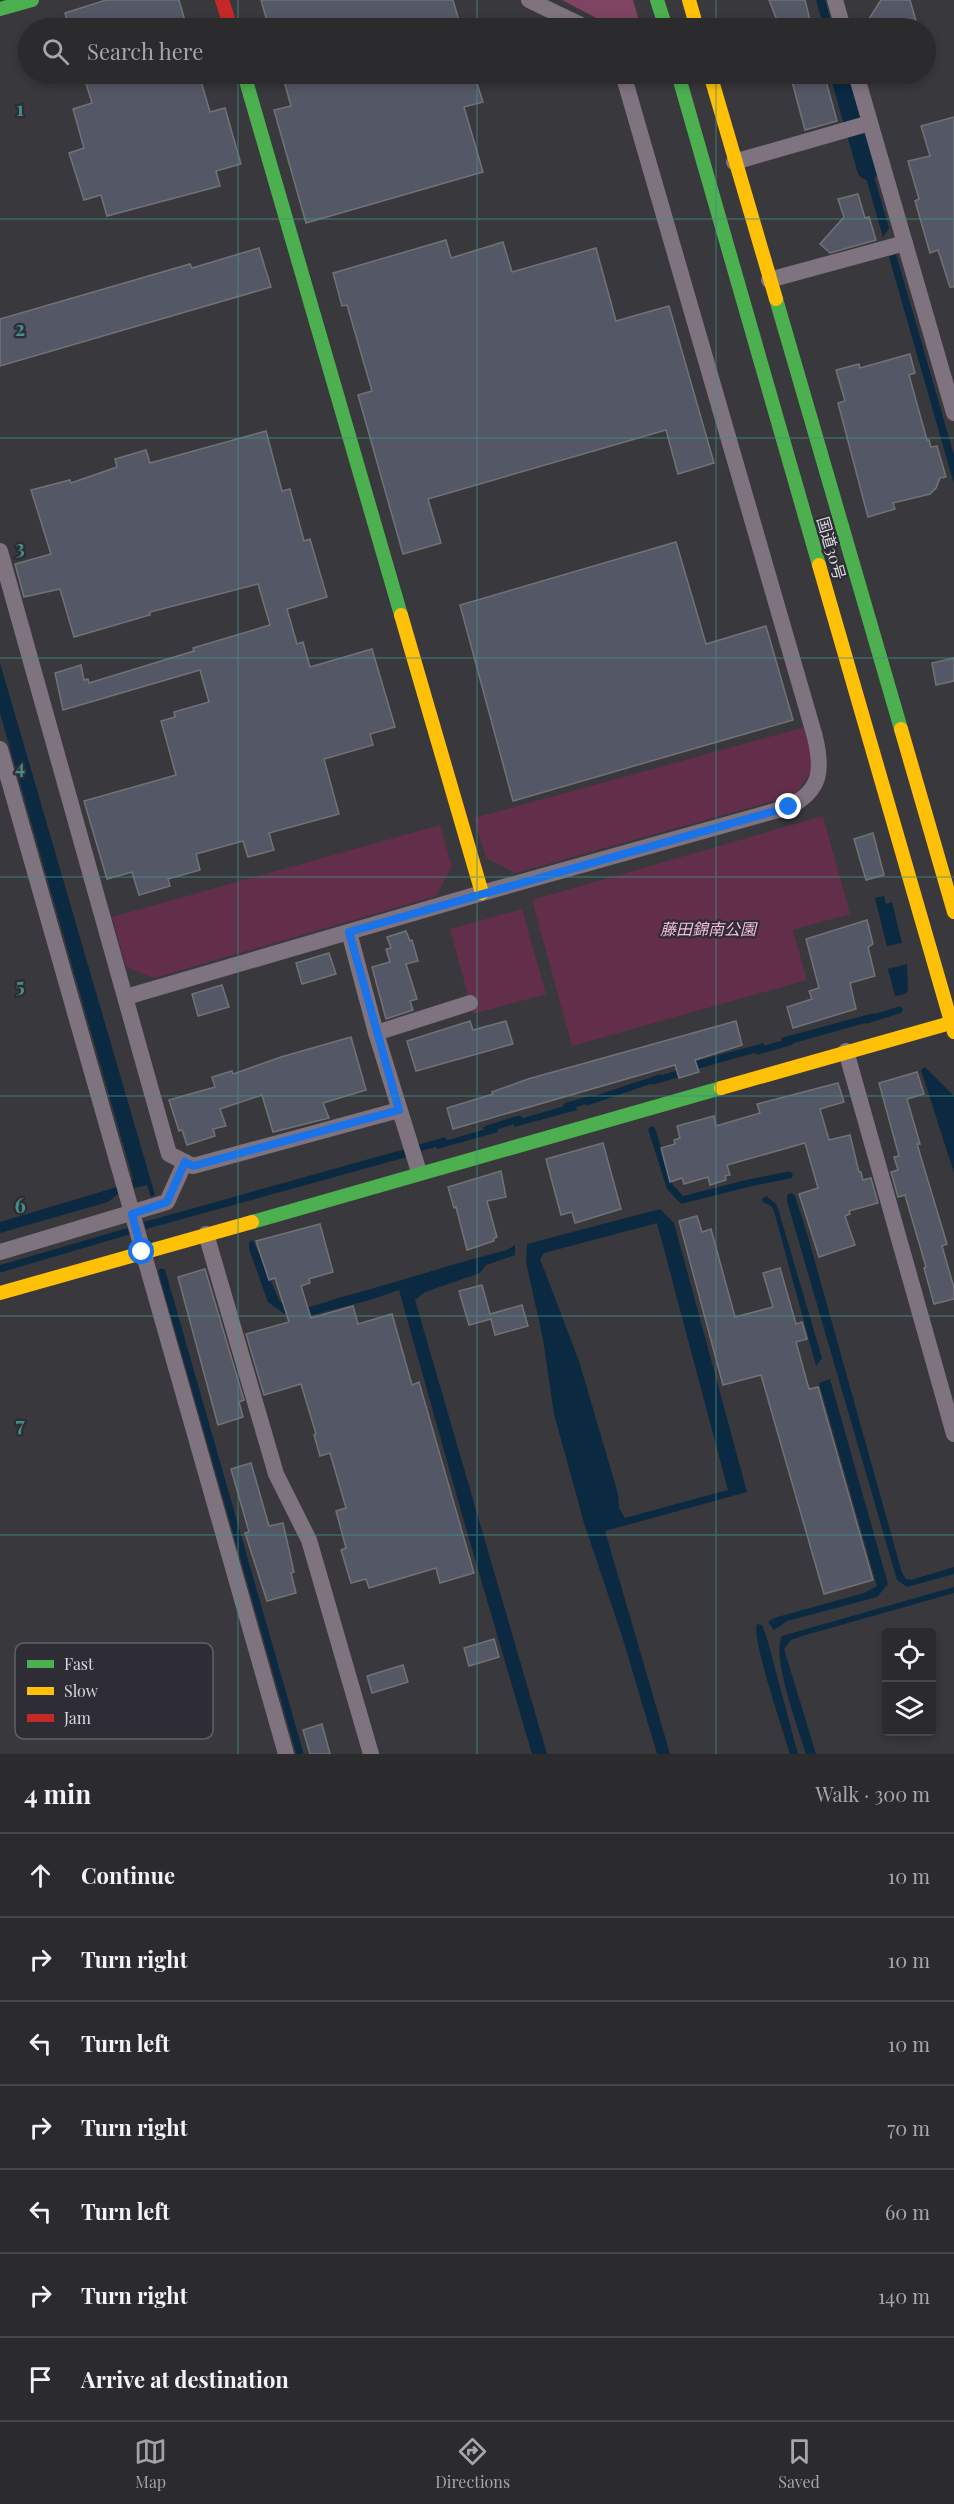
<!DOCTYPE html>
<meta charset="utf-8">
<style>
:root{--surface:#2b2a2d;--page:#333235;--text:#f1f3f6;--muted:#a6a7aa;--line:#474649;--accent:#a2a1a6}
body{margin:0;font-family:"Playfair Display","Noto Sans JP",serif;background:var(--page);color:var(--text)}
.controls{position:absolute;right:18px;bottom:18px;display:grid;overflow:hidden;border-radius:6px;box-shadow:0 3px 9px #0003}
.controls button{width:54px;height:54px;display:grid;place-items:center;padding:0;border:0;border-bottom:2px solid var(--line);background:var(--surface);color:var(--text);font:30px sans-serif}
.stop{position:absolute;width:18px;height:18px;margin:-14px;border:4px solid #1a73e8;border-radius:50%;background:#fff}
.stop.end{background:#1a73e8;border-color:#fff;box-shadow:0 2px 6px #0008}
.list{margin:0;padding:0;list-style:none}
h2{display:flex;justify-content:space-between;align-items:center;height:78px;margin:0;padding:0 24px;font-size:26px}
h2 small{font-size:20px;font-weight:400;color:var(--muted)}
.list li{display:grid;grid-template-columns:39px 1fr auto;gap:18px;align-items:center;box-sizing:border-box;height:84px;padding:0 24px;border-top:2px solid var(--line)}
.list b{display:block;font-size:22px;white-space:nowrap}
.list em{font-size:20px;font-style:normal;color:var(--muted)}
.icon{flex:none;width:33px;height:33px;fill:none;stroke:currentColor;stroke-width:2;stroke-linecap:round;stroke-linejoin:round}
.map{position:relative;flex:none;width:954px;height:1754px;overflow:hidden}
.search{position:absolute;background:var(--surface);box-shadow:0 3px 9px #0003;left:18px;right:18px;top:18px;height:66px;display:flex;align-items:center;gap:15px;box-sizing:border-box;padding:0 21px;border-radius:33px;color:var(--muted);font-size:22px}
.sheet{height:666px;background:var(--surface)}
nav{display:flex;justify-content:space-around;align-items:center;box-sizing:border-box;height:84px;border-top:2px solid var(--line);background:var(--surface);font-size:16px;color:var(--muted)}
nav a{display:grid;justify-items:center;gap:3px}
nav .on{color:var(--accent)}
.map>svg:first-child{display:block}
.green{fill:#622e49}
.forest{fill:#7e4462}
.water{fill:#0b2941;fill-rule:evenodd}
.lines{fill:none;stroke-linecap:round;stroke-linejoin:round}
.stream{stroke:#0b2941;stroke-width:7}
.canal{stroke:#0b2941;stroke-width:22}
.building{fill:#545765;stroke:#727276;stroke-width:1.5}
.street{stroke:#7e737f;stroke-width:16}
.fast{stroke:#4caf50;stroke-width:14}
.slow{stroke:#ffc107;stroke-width:14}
.jam{stroke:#c62828;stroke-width:14}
.route{stroke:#1a73e8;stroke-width:8}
.grid{fill:none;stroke:#428f8a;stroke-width:1.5;stroke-opacity:0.55}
.labels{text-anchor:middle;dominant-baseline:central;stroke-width:4.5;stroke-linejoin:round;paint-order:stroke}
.street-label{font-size:16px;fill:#dbdadf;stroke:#2e2c34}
.park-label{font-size:16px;font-style:italic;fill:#fbbeda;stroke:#2e2c34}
.key{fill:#2e2c34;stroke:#626067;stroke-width:1.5}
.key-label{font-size:16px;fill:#dbdadf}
.grid-label{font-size:20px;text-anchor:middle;font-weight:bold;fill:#428f8a;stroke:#2e2c34;stroke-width:4.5;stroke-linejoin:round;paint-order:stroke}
</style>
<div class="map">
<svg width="954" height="1754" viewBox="0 0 954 1754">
<rect width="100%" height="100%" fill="#39383c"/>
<g class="green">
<path d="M805 727 815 766 795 795 515 873 486 858 474 818Z"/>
<path d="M823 816 850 914 793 930 807 980 572 1046 532 900Z"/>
<path d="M440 825 452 867 436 896 154 978 126 967 112 917Z"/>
<path d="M522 909 546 994 473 1014 450 929Z"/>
</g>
<path class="forest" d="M562 0H633L641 28H608L600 20Z"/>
<g class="water">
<path d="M816 0H825L833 28H824Z"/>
<path d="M837 74H846L857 115 849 117Z"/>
<path d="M863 138 889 228 883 237 855 140Z"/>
<path d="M896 254 954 455V484L889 257Z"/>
<path d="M0 663 155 1195 151 1197 147 1185 134 1188 132 1181 133 1179 0 713Z"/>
<path d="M884 896 886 904 892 902 902 943 887 946 875 898Z"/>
<path d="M907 964 908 990 905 994 895 996 888 969Z"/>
<path d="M874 1013 876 1020 783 1046 781 1038Z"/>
<path d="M764 1043 765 1050 697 1069 696 1066 676 1072 685 1064Z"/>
<path d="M925 1067 954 1096V1173L921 1070Z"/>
<path d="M661 1074 662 1080 586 1106 585 1099Z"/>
<path d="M575 1103 577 1110 514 1127 513 1121Z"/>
<path d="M496 1126 498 1132 437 1149 435 1144Z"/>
<path d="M405 1149 407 1157 146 1229 144 1222Z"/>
<path d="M117 1187 119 1193 108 1202 0 1233V1222Z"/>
<path d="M792 1193 795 1196 808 1237 902 1573 906 1579 911 1580 954 1567V1574L907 1587 897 1580 787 1201V1195Z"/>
<path d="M766 1196 776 1204 779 1212 822 1358 816 1366 774 1211 771 1206 763 1202 762 1199Z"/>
<path d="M660 1209 674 1223 747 1492 605 1531 670 1754H657L622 1636 584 1523 554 1414 543 1339 526 1262 527 1244ZM657 1223 728 1490 625 1518 619 1508 618 1494 579 1361 540 1259 544 1253Z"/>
<path d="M253 1240 279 1300 291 1311C313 1308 332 1299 353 1294 404 1280 455 1263 507 1250L515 1245V1255L486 1265 480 1273 425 1292 415 1300 547 1754H532L461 1511 399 1290 370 1300 293 1320 268 1302 249 1249V1242Z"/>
<path d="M830 1379 888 1584 877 1597 787 1621 774 1630 768 1622 774 1618 864 1593 877 1586 819 1383Z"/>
<path d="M954 1587V1593L802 1636 791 1640 784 1649 816 1754H806C799 1730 771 1656 782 1636Z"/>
<path d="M757 1624 762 1625 766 1635 798 1754H790C784 1733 751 1638 757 1624Z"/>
</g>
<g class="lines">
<g class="stream">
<path d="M867 1020 899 1010"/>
<path d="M758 1051 790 1042"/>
<path d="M654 1081 687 1071"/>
<path d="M567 1106 591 1099"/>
<path d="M487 1129 519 1119"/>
<path d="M652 1130 670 1187 682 1200 749 1183 789 1175"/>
<path d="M412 1150 444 1141"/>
<path d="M0 1269 136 1229"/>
<path d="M162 1272 300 1754"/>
</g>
<path class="canal" d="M841 74 868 169"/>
</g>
<g class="building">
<path d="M106 0H179L187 28H69L65 13Z"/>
<path d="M261 0H453L461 28H269Z"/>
<path d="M769 0H805L812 28H780Z"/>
<path d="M881 0H910L918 28H863Z"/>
<path d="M83 74H199L210 112 225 108 241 164 216 171 220 186 107 216 101 195 84 200 69 153 84 148 73 109 92 103Z"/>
<path d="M282 74H474L483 102 464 107 483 172 306 223 274 110 291 106Z"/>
<path d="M790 74H824L837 121 805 130Z"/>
<path d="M954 117V287H950L938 250 930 253 915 201 919 199 908 161 930 156 921 126Z"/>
<path d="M858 194 865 218 869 217 876 240 830 253 820 244 844 217 838 199Z"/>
<path d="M446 240 451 258 503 242 512 272 596 248 616 321 669 306 714 463 678 474 666 430 428 499 441 543 403 554 358 395 372 391 347 305 342 306 333 273Z"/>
<path d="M259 248 271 287 0 366V319L190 264 192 268Z"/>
<path d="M910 354 915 373 909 375 927 440H929L931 447 937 446 946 477 940 478 936 488 930 494 893 503 895 509 868 517 838 403 845 401 836 370 859 364 860 368Z"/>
<path d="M266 431 282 491 290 489 304 541 310 539 327 597 287 609 297 644 303 642 310 667 372 649 395 727 370 734 373 745 324 759 339 814 269 833 274 850 248 857 243 841 196 854 200 870 168 879 170 886 139 895 132 872 107 879 84 801 176 775 161 721 175 717 174 712 209 702 200 670 63 710 55 673 81 665 84 680 88 679 89 683 194 651 193 648 270 625 258 584 150 612V615L74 637 60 589 24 597 15 564 51 554 31 490 70 480 71 483 117 467 115 459 146 450 150 463Z"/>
<path d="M676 542 706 644 766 626 793 720 513 801 460 605Z"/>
<path d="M954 658V681L936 685 932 663Z"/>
<path d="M873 833 884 875 866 880 854 839Z"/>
<path d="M867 920 873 944 868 947 875 976 850 983 856 1009 793 1028 787 1007 812 999 809 991 819 988 806 939Z"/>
<path d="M406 931 410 941 412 940 418 961 406 964 417 999 410 1001 413 1010 386 1019 372 967 390 962 386 949 391 948 387 937Z"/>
<path d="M329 953 336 974 302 984 296 963Z"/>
<path d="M222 985 229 1007 198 1016 192 994Z"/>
<path d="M470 1021 473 1030 506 1021 513 1044 416 1071 407 1041Z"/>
<path d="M736 1021 742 1045 695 1060 699 1072 679 1078 675 1065 453 1129 447 1108 493 1094 492 1092 528 1079Z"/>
<path d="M351 1037 366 1090 323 1103 329 1118 273 1132 262 1095 220 1109 226 1126 213 1129 215 1136 187 1145 182 1130 179 1131 169 1100 215 1087 212 1077 232 1071 233 1074 281 1057Z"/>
<path d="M917 1072 924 1094 907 1099 920 1144H917L947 1244 942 1246 954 1288V1299L934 1304 924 1268 926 1267 905 1195 898 1197 891 1172 898 1170 894 1157 899 1156 879 1083Z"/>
<path d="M838 1083 844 1102 820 1109 829 1140 850 1135 859 1172H861L863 1180 871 1178 878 1203 849 1211 850 1214 845 1216 855 1245 819 1257 799 1194 818 1188 805 1143 727 1165 730 1175 725 1176 726 1180 710 1185 708 1177 684 1184 682 1178 670 1182 661 1148 675 1144 674 1140 680 1138 677 1126 714 1116 716 1126 760 1113 757 1104Z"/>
<path d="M603 1143 621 1209 575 1223 572 1212 561 1215 546 1159Z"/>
<path d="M501 1171 506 1197 487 1201 497 1237 494 1238V1241L467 1250 456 1207 454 1208 448 1187Z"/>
<path d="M697 1216 702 1232 711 1229 735 1317 773 1307 763 1273 780 1268 796 1324 802 1322 807 1339 796 1342 809 1389 818 1387 873 1580 824 1594 761 1375 723 1385 679 1221Z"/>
<path d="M320 1224 333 1272 309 1279 310 1283 301 1286 311 1318 353 1306 358 1324 392 1314 412 1385 419 1382 474 1573 440 1583 436 1568 369 1588 366 1579 351 1583 341 1550 346 1548 336 1511 346 1508 330 1453 320 1456 314 1435 316 1434 301 1384 264 1395 246 1334 289 1322 275 1278 269 1280 256 1241Z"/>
<path d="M205 1269 244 1400 239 1402 243 1417 218 1425 178 1277Z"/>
<path d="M482 1285 490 1314 522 1305 528 1326 495 1335 491 1319 469 1325 459 1291Z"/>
<path d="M251 1463 269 1526 283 1523 294 1572 291 1573 296 1593 267 1601 245 1533 249 1532 231 1469Z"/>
<path d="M494 1639 499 1657 469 1666 464 1648Z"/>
<path d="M403 1665 408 1682 372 1693 367 1676Z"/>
<path d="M322 1724 330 1754H310L303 1730Z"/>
</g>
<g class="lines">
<g class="street">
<path d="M529 0 587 28"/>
<path d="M835 0 843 28"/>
<path d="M856 74 954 413"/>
<path d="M734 162 870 123"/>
<path d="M769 280 905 243"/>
<path d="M0 551 169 1154 193 1166 399 1110"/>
<path d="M0 749 286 1754"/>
<path d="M349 932 376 1033 419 1172"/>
<path d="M126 997 482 893 789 807C821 790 823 771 815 737L623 74"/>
<path d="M376 1033 470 1003"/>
<path d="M846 1051 954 1434"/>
<path d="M206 1234 276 1474 309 1540 371 1754"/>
<path d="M0 1252 167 1202 185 1162"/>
</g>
<g class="fast">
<path d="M657 0 666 28"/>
<path d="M0 9 32 0"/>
<path d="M244 74 401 615"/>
<path d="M678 74 819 565"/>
<path d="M776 299 901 729"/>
<path d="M252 1222 721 1088"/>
</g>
<g class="slow">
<path d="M689 0 697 28"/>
<path d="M710 74 776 299"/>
<path d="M819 565 954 1032"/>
<path d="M401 615 482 893"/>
<path d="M901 729 954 912"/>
<path d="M721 1088 954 1022"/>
<path d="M0 1293 252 1222"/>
</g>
<path class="jam" d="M222 0 231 28"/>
</g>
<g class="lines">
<path class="route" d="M142 1252 132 1214 167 1202 185 1162 193 1166 399 1110 349 932 789 807"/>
</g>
<path class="grid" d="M238 0V28M477 0V28M716 0V28M238 74V1754M477 74V1754M716 74V1754M0 219H954M0 438H954M0 658H954M0 877H954M0 1096H954M0 1316H954M0 1535H954"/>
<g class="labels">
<g class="street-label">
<text transform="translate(832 548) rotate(74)">国道30号</text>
</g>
<g class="park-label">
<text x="708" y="928">藤田錦南公園</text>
</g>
</g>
<rect x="15" y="1643" width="198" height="96" rx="9" class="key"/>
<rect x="27" y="1660" width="27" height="8" fill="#4caf50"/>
<rect x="27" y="1687" width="27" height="8" fill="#ffc107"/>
<rect x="27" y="1714" width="27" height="8" fill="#c62828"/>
<g class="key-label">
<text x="64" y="1670">Fast</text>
<text x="64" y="1697">Slow</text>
<text x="64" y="1724">Jam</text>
</g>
<g class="grid-label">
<text x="20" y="116">1</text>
<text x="20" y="336">2</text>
<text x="20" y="555">3</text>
<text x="20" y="774">4</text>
<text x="20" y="993">5</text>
<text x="20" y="1213">6</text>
<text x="20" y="1432">7</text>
</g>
</svg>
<div class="controls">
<button><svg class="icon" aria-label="locate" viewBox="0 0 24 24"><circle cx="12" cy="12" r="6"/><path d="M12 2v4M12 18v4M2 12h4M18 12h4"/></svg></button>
<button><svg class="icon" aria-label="layers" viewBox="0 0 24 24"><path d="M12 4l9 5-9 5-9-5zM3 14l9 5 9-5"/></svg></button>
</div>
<div class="stop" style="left:142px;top:1252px"></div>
<div class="stop end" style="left:789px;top:807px"></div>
<div class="search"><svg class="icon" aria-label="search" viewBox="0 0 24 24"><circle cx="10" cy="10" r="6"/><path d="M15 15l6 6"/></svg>Search here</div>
</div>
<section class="sheet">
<h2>4 min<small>Walk · 300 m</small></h2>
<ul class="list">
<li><svg class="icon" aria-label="ahead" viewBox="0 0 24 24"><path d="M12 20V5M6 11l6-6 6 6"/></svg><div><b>Continue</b></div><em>10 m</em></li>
<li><svg class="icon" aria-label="right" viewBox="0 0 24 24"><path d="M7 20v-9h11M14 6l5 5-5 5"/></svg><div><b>Turn right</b></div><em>10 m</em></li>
<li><svg class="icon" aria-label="left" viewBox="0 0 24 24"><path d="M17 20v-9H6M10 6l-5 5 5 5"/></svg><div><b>Turn left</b></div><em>10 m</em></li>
<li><svg class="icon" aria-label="right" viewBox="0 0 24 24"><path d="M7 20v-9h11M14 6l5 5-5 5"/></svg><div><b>Turn right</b></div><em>70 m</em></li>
<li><svg class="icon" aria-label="left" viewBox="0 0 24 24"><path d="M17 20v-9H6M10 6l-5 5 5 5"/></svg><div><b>Turn left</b></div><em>60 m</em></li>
<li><svg class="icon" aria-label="right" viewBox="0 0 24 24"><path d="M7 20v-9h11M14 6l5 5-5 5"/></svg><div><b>Turn right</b></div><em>140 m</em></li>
<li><svg class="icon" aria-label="arrive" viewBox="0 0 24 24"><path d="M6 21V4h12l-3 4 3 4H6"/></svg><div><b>Arrive at destination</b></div></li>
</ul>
</section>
<nav>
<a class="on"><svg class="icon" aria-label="map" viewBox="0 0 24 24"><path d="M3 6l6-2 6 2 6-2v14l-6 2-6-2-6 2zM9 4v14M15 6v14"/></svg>Map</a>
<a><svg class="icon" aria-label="directions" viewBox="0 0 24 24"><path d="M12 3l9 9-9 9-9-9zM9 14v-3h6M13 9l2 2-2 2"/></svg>Directions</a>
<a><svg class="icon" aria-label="saved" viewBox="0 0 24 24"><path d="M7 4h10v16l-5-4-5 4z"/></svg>Saved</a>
</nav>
